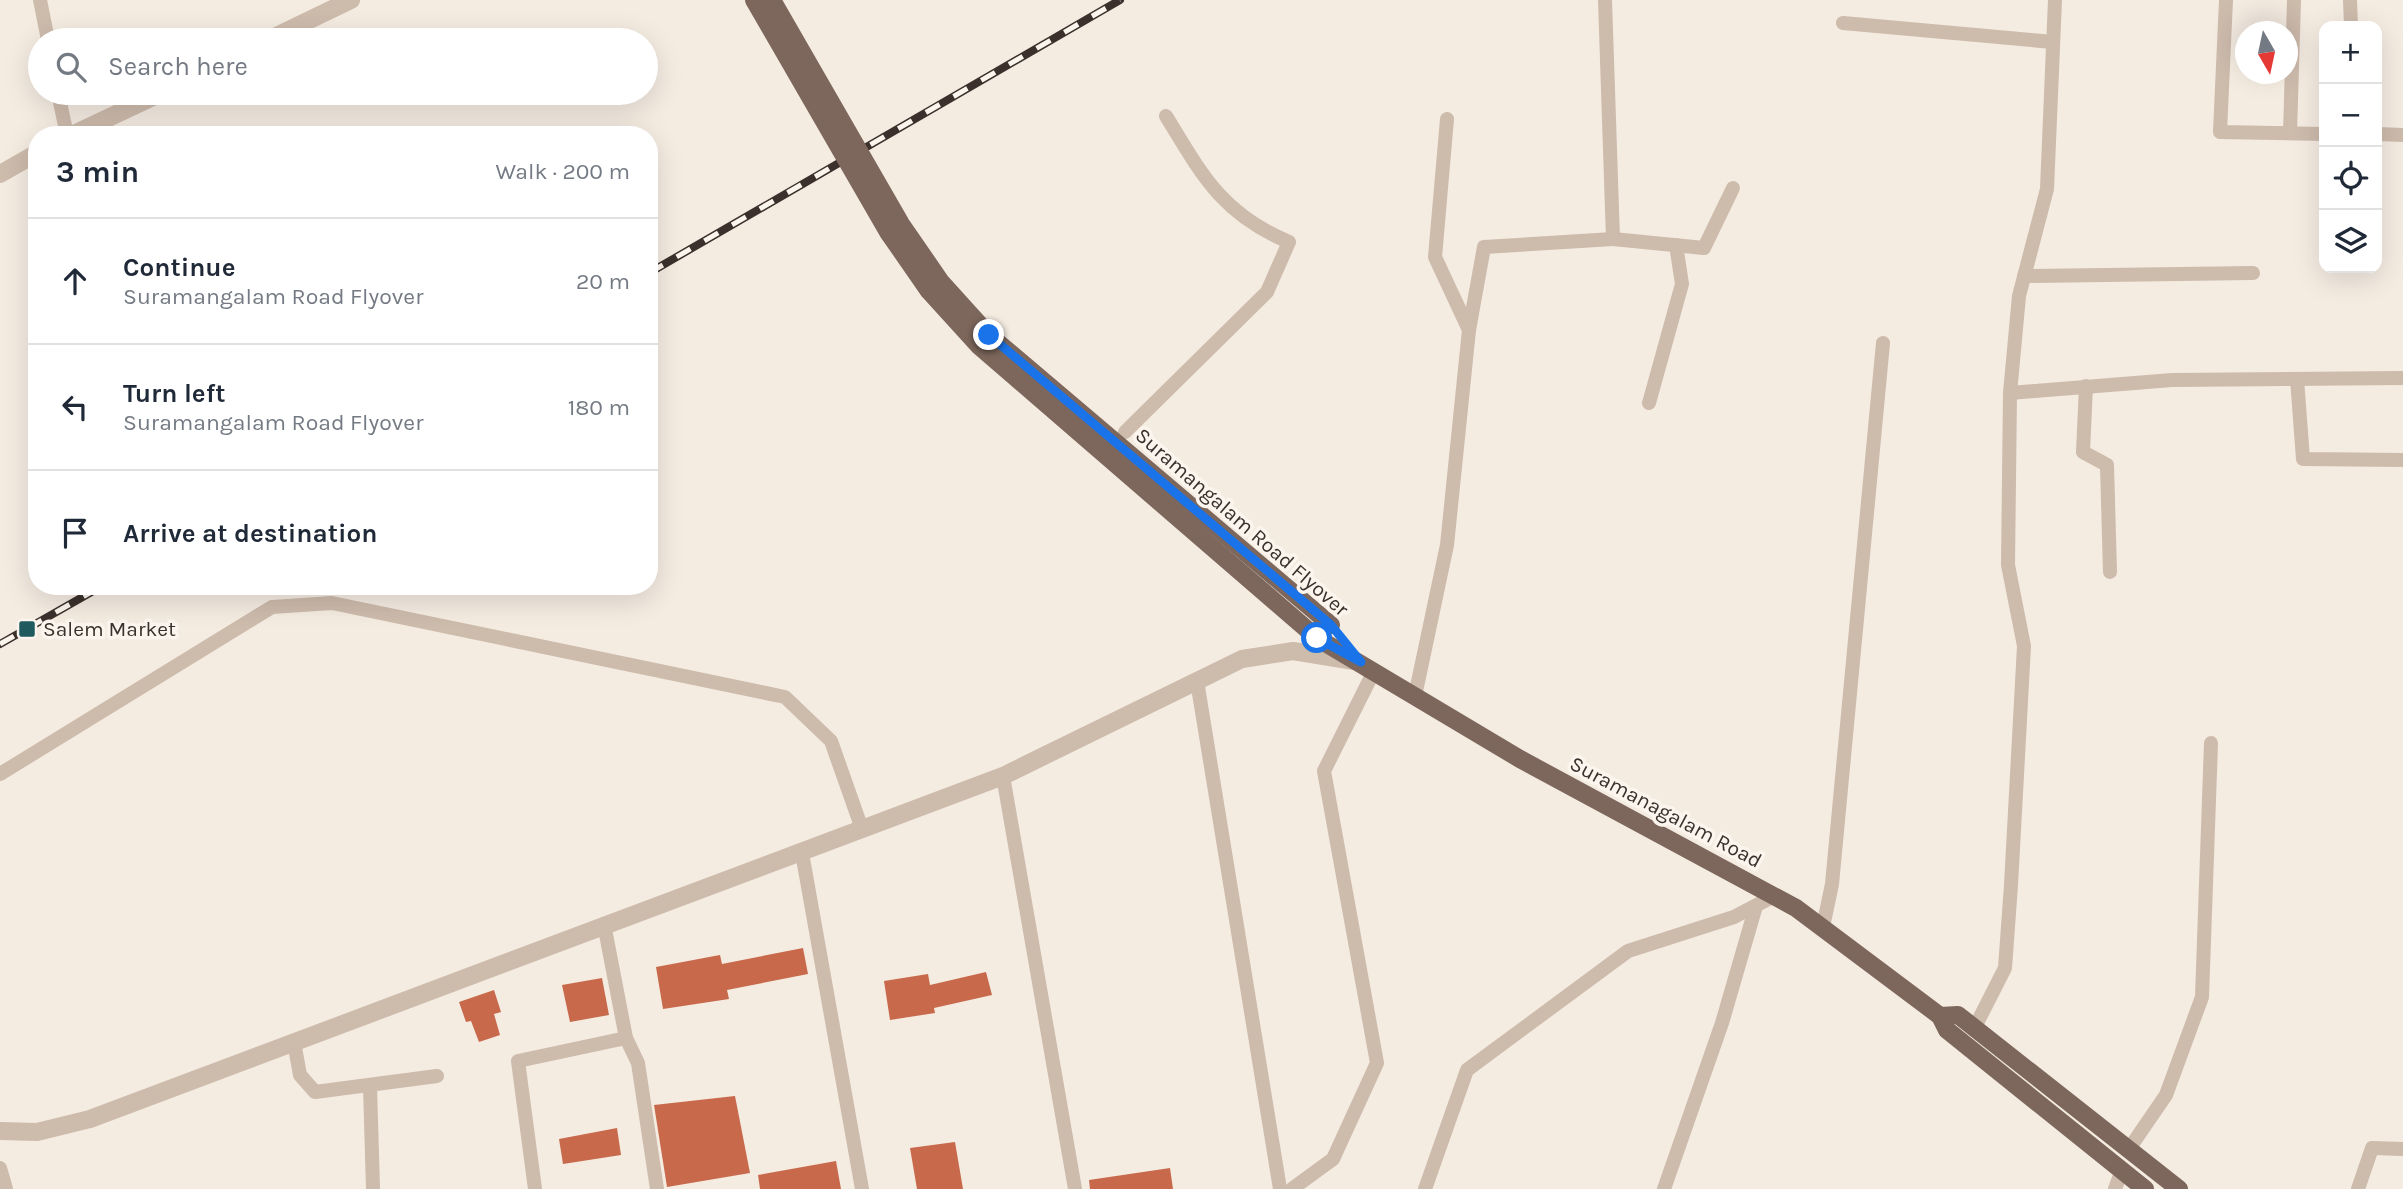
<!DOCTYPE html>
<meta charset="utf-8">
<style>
:root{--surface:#fff;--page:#f2f2f3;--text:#1f2937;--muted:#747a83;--line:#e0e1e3}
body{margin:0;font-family:Karla,sans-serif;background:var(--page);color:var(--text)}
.controls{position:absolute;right:21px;top:21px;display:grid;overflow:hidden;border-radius:14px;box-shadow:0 7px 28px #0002}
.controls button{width:63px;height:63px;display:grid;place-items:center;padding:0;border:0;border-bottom:2px solid var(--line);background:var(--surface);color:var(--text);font:35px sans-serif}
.compass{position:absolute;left:2235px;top:21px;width:63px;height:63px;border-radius:50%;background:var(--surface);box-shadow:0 7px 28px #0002;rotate:171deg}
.stop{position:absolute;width:21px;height:21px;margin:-16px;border:5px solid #1a73e8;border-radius:50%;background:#fff}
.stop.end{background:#1a73e8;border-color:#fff;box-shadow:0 2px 7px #0008}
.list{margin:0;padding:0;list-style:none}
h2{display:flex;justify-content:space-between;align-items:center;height:91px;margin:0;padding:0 28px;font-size:30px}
h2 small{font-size:23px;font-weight:400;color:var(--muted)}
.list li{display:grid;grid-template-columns:46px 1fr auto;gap:21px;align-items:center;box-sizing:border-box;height:126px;padding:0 28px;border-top:2px solid var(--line)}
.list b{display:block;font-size:26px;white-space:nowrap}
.list p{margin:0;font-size:23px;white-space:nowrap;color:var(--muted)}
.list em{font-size:23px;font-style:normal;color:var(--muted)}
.icon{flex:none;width:38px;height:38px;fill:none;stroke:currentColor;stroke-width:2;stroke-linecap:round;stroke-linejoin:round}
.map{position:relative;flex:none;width:2403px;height:1189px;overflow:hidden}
.search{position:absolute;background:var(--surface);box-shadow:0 7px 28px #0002;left:28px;top:28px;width:630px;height:77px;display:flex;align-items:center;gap:18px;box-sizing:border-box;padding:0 24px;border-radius:38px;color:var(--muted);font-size:26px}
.panel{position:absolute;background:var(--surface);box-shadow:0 7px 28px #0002;left:28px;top:126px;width:630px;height:469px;border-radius:28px}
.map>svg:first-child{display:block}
.building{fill:#c8694b}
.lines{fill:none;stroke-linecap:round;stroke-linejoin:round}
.minor{stroke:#cdbbac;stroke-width:14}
.tertiary{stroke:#cdbbac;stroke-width:18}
.primary{stroke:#7d675c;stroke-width:18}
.rail-casing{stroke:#3b302b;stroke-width:8}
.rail{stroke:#fbf5ee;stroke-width:5;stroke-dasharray:16;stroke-linecap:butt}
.primary-bridge{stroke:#7d675c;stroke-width:18}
.route{stroke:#1a73e8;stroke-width:9}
.poi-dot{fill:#1f5a5e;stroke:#fbf5ee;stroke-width:2.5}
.labels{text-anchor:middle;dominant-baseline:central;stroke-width:7;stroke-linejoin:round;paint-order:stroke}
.street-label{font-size:21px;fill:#3b302b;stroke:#fbf5ee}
.poi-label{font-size:21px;fill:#3b302b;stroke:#fbf5ee;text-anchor:start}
</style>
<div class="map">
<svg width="2403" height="1189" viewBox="0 0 2403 1189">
<rect width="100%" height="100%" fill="#f4ebe1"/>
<g class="building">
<path d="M803 948 808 974 727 990 729 999 663 1009 656 967 720 955 722 964Z"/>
<path d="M986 972 992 995 934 1008 935 1013 890 1020 884 981 928 974 930 985Z"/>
<path d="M602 978 609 1015 570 1022 562 985Z"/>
<path d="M494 990 501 1012 494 1014 500 1035 479 1042 471 1021 466 1022 459 1002Z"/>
<path d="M735 1096 750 1173 667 1187 654 1105Z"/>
<path d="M617 1128 621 1155 563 1164 559 1139Z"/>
<path d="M955 1142 963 1189H917L910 1148Z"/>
<path d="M836 1161 841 1189H760L758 1175Z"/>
<path d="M1170 1168 1173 1189H1090L1089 1180Z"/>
</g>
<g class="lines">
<g class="minor">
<path d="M40 0 48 40"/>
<path d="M2226 0 2220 132 2324 134"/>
<path d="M2350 0 2351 26"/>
<path d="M1843 23 2053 42"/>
<path d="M58 93 67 135"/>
<path d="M1447 119 1435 257 1469 330"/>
<path d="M2290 133 2294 0"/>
<path d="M2377 134 2403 135"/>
<path d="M1613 239 1704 248 1733 188"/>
<path d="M2024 276 2253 273"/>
<path d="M2297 379 2303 459 2403 460"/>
<path d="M2086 386 2083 452 2107 465 2110 572"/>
<path d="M2010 393 2019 296 2047 189 2055 0"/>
<path d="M1649 403 1682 284 1676 245"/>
<path d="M1125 432 1267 292 1289 242C1222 214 1202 175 1166 116"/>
<path d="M1197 681 1280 1189"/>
<path d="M1415 696 1447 545 1469 330 1484 247 1613 239 1605 0"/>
<path d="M0 774 272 607 332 603 785 697 831 741 862 829"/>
<path d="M1003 776 1075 1189"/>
<path d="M802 853 862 1189"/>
<path d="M1823 927 1832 884 1883 343"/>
<path d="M1974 1029 2005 968 2011 885 2024 646 2008 565 2010 393 2172 380 2403 378"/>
<path d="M626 1038 638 1063 657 1189"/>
<path d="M294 1042 300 1075 315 1092 437 1076"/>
<path d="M370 1086 373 1189"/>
<path d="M2129 1149 2166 1095 2202 997 2211 743"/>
<path d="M0 1168 6 1189"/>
<path d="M535 1189 518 1061 626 1038 604 924"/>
<path d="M1292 1189 1333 1159 1377 1063 1324 771 1374 671"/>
<path d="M1425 1189 1467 1070 1628 951 1734 917 1774 896"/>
<path d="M1664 1189 1722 1023 1756 906"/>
<path d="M2115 1189 2122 1170"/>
<path d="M2358 1189 2372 1148 2403 1149"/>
</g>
<g class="tertiary">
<path d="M268 40 351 0"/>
<path d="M72 135 161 93"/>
<path d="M0 174 37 153"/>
<path d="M0 1131 37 1132 90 1119 1003 776 1242 659 1293 651 1354 661"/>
</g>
<g class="primary">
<path d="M1317 638 1520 759 1796 908 1940 1016 1947 1030 2145 1189"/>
<path d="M1940 1016 1958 1015 2179 1189"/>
</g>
<defs>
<g id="rail">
<path d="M649 273 1120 0"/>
<path d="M0 644 102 586"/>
</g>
</defs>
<use href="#rail" class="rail-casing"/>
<use href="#rail" class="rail"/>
<g class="primary-bridge">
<path d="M754 0 888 232 929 291 979 346 1317 638"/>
<path d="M772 0 901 224 941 282 989 335 1331 625"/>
</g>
</g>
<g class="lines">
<path class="route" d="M989 335 1331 625 1361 662 1317 638"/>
</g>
<rect class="poi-dot" x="18" y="620" width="18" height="18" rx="3.5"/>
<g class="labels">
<g class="street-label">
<text transform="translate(1242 522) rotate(41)">Suramangalam Road Flyover</text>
<text transform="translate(1666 812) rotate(28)">Suramanagalam Road</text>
</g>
<g class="poi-label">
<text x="43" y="629">Salem Market</text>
</g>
</g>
</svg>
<div class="controls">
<button>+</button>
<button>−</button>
<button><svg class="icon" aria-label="locate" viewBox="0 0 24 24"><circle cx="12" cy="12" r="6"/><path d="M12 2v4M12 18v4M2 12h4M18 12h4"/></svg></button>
<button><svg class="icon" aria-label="layers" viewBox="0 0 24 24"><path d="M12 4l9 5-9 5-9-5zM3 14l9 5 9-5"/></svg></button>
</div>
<svg class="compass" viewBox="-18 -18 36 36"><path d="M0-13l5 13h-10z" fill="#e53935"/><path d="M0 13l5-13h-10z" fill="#747a83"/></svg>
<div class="stop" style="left:1317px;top:638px"></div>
<div class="stop end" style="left:989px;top:335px"></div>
<div class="search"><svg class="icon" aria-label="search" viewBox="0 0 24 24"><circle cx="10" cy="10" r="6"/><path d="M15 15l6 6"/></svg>Search here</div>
<section class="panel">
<h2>3 min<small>Walk · 200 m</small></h2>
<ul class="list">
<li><svg class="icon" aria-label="ahead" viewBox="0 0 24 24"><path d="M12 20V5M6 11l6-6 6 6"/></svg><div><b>Continue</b><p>Suramangalam Road Flyover</p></div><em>20 m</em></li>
<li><svg class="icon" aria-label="left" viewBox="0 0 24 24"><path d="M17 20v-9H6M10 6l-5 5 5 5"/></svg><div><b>Turn left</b><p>Suramangalam Road Flyover</p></div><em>180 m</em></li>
<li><svg class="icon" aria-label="arrive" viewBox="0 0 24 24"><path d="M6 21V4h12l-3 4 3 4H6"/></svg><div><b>Arrive at destination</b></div></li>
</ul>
</section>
</div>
